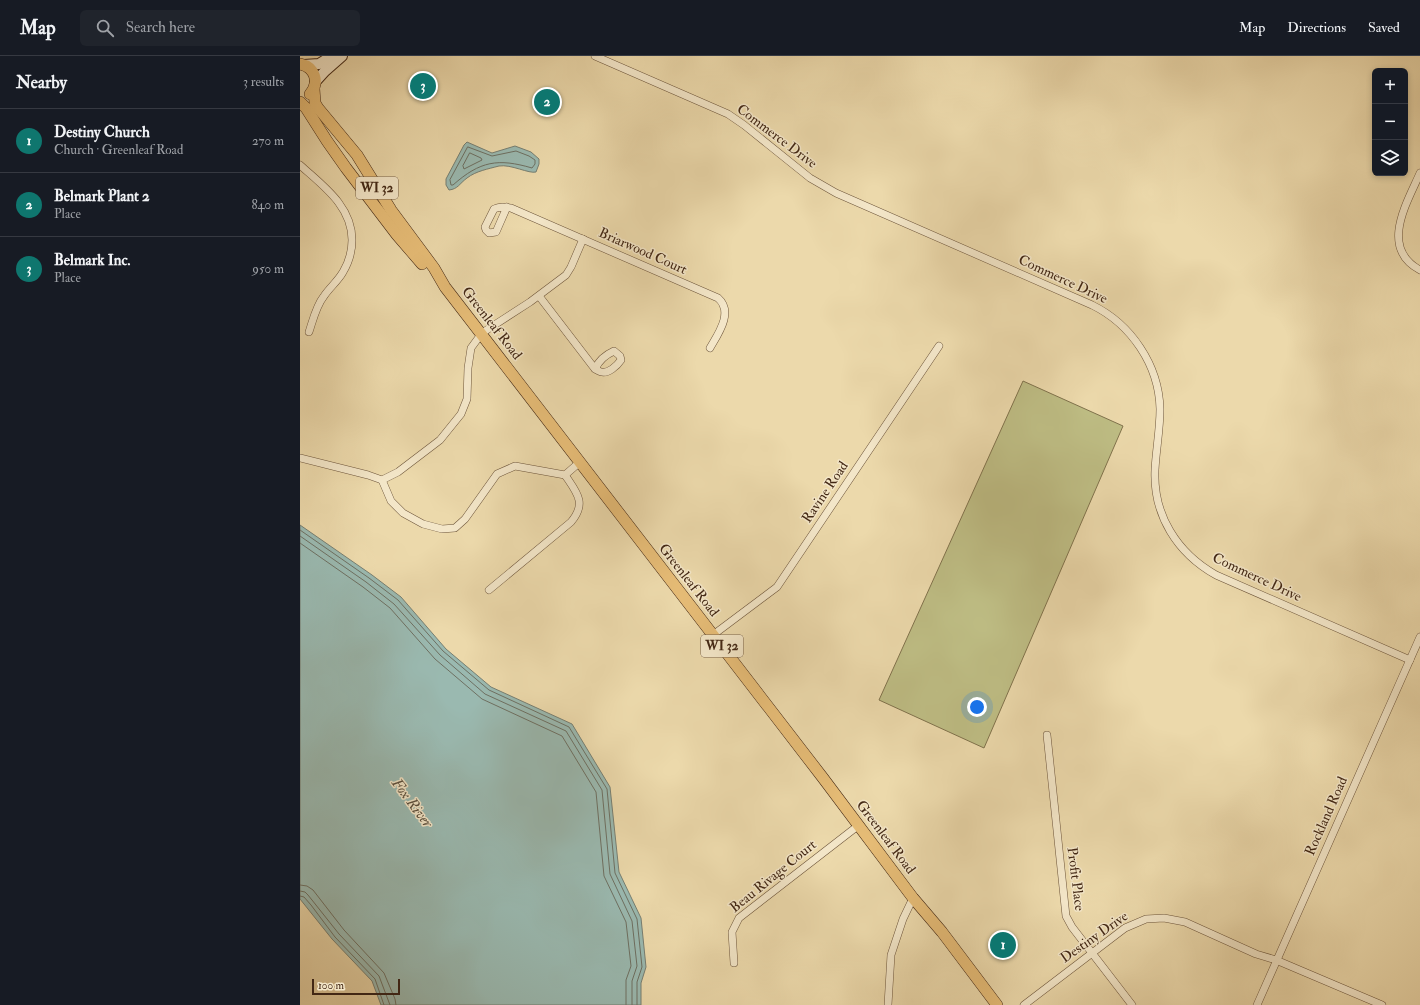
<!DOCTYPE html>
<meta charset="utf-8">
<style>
:root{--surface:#171b24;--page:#20242c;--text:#f1f3f6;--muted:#9ea1a6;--line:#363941;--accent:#0f766e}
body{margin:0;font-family:"IM FELL Double Pica",serif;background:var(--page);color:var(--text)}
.controls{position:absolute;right:12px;top:12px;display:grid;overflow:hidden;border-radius:6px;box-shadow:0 2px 6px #0003}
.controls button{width:36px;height:36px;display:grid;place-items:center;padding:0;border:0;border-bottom:1px solid var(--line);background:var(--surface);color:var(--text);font:20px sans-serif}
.scale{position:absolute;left:12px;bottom:10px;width:88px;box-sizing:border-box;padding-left:4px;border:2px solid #422714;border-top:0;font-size:11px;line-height:14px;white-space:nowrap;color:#422714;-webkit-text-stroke:3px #f3e6c8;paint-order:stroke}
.you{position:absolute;left:677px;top:651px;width:14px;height:14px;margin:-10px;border:3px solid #fff;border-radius:50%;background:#1a73e8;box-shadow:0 0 0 6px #1a73e833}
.badge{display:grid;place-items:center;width:26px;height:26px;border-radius:50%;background:var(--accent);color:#fff;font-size:13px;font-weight:700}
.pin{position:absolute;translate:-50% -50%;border:2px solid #fff;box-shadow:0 1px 4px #0006}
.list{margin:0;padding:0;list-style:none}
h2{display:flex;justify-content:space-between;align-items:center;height:52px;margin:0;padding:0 16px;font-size:17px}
h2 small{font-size:13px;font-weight:400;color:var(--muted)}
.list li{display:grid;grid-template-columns:26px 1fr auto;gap:12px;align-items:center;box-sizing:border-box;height:64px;padding:0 16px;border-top:1px solid var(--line)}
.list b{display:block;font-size:15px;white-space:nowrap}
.list p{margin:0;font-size:13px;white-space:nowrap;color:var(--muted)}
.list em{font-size:13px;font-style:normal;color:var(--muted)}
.icon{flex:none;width:22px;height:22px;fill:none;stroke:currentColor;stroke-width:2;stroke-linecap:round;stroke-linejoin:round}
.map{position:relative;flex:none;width:1120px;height:949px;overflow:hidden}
header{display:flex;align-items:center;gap:24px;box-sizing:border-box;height:56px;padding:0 20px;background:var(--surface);border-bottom:1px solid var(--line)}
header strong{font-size:19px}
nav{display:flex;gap:22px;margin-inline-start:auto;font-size:14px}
.search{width:280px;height:36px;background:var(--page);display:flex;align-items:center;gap:10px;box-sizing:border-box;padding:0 14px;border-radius:6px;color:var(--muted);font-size:15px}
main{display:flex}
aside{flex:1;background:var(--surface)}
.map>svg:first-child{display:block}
.green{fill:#bebd84;stroke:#80724c}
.water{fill:#9ab9b0;stroke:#777f72}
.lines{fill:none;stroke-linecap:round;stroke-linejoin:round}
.shore{stroke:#6e7062;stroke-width:1}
.minor-casing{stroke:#6c543a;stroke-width:8}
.secondary-casing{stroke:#422714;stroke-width:12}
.primary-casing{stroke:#422714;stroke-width:12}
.minor{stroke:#f3e6c8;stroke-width:7}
.secondary{stroke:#f3e6c8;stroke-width:10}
.primary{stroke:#e6bc76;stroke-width:11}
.labels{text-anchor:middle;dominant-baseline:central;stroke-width:3;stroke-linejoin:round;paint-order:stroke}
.shield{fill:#f3e6c8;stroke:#77604a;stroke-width:1}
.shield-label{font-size:13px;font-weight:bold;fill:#422714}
.street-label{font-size:14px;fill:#422714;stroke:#f3e6c8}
.water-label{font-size:15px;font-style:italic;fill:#584c3b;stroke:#f3e6c8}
</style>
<header>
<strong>Map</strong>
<div class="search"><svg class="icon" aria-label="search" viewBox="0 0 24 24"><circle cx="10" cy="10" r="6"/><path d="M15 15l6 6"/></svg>Search here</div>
<nav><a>Map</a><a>Directions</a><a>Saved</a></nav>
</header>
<main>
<aside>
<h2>Nearby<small>3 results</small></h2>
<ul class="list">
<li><span class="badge">1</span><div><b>Destiny Church</b><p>Church · Greenleaf Road</p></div><em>270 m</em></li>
<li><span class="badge">2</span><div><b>Belmark Plant 2</b><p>Place</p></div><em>840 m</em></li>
<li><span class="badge">3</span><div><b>Belmark Inc.</b><p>Place</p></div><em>950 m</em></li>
</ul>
</aside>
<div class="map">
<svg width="1120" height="949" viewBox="0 0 1120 949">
<rect width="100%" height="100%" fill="#ecd9ab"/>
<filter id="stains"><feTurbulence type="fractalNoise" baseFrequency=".005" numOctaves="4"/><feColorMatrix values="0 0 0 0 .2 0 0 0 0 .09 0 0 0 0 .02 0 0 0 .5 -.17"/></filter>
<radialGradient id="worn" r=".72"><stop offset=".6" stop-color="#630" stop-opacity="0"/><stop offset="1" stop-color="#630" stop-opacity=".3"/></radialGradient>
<path class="green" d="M723 325 823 370 684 692 579 644Z"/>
<g class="water">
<path d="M167 86 192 97 215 90 231 96 239 103V108L236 116C229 118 211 108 199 110 188 113 176 115 167 122 159 128 158 133 149 134L146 129V123L164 89Z"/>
<path d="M0 469 72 519 101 541 146 593 191 631 272 668 310 731 319 816 341 862 346 911 341 927V949H81L72 925 32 883 0 843Z"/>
</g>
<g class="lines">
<g class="shore">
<path d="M168 91 192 100 216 95 229 100 235 104V108L232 112C198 102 180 105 153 129H151L150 124Z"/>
<path d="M170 97 181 102 182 104 164 113 163 110Z"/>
<path d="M0 474 69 522 98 544 143 595 189 634 269 671 307 733 315 817 337 863 342 911 337 926V949"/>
<path d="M0 480 66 526 94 548 140 599 185 638 266 675 302 734 310 818 332 865 337 910 332 925V949"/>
<path d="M0 487 63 531 90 552 135 603 182 643 262 680 296 736 304 820 326 866 331 910 326 924V949"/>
<path d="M0 829 7 830 13 834 44 874 84 917 95 943 96 949"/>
<path d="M0 835 5 836 8 839 39 878 79 920 90 949"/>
<path d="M0 840 4 841 11 849 35 881 75 923 84 949"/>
</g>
<defs>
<g id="minor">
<path d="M295 0 428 58 444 69 510 122 536 137 792 249C831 268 859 309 860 353 860 374 856 394 855 414 853 459 877 497 916 519L1110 604"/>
<path d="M0 109C23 130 52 150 52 184 52 195 49 206 43 216 38 225 30 231 24 240 16 250 13 264 9 276"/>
<path d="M1120 117C1107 147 1079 192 1120 214"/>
<path d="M207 151 196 176 189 177 186 174 185 171 194 153C200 150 205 151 211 152L418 242C434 256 418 278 410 292"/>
<path d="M239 240 295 313C297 314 298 315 301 316 308 318 317 310 321 304L320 300 314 295C305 299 299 304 295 313"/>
<path d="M0 402 68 419 82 424 98 416 140 384 161 358 167 343 168 312 171 292 182 277 230 246 266 219 271 211 283 183"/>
<path d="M82 424 91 445 103 457 123 468 142 473 155 472 165 463 197 418 215 410 265 419 280 406"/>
<path d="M189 534 271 466C287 447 277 437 265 419"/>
<path d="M413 579 477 531 639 290"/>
<path d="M747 679 766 860 772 871 832 949"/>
<path d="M434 907 432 876 439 862 559 769"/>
<path d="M588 949 591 899 603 863 613 842"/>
<path d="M724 949 825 872 846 863 864 862 885 866 956 898 976 904 1082 949"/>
<path d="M957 949 1120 581"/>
</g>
<g id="secondary">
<path d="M4 9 19 8 32 0"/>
<path d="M15 26 25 15 42 0"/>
</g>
<g id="primary">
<path d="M0 8C15 11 20 26 10 38"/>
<path d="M14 33 15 47 18 52 57 99 91 154 134 212 145 231 523 722 613 842 642 876 697 949"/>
<path d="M0 46 6 52 27 85 46 112 97 179 122 208"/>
</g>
</defs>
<use href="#minor" class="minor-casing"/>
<use href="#secondary" class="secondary-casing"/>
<use href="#primary" class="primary-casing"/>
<use href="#minor" class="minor"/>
<use href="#secondary" class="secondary"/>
<use href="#primary" class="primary"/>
</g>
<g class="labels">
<g class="shield">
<rect x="56" y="121" width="42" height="22" rx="3"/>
<rect x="401" y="579" width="42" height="22" rx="3"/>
</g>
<g class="shield-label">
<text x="77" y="132">WI 32</text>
<text x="422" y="590">WI 32</text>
</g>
<g class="street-label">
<text transform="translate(477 80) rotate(37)">Commerce Drive</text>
<text transform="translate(343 195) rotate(24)">Briarwood Court</text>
<text transform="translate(763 223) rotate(25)">Commerce Drive</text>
<text transform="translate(192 267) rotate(52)">Greenleaf Road</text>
<text transform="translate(525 436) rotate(-56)">Ravine Road</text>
<text transform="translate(957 521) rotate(25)">Commerce Drive</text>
<text transform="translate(389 524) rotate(52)">Greenleaf Road</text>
<text transform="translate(1026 760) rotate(-66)">Rockland Road</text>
<text transform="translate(586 781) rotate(53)">Greenleaf Road</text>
<text transform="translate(473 820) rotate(-39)">Beau Rivage Court</text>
<text transform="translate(776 823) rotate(83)">Profit Place</text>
<text transform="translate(794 881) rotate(-35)">Destiny Drive</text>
</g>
<g class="water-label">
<text transform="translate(112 747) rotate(53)">Fox River</text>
</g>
</g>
<rect width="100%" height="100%" filter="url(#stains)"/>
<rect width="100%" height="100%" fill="url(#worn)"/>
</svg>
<div class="controls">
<button>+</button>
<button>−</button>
<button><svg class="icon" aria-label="layers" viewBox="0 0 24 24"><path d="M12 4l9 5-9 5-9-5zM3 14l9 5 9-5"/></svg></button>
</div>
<div class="scale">100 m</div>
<div class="you"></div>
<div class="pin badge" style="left:703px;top:889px">1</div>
<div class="pin badge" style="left:247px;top:46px">2</div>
<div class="pin badge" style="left:123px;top:30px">3</div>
</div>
</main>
